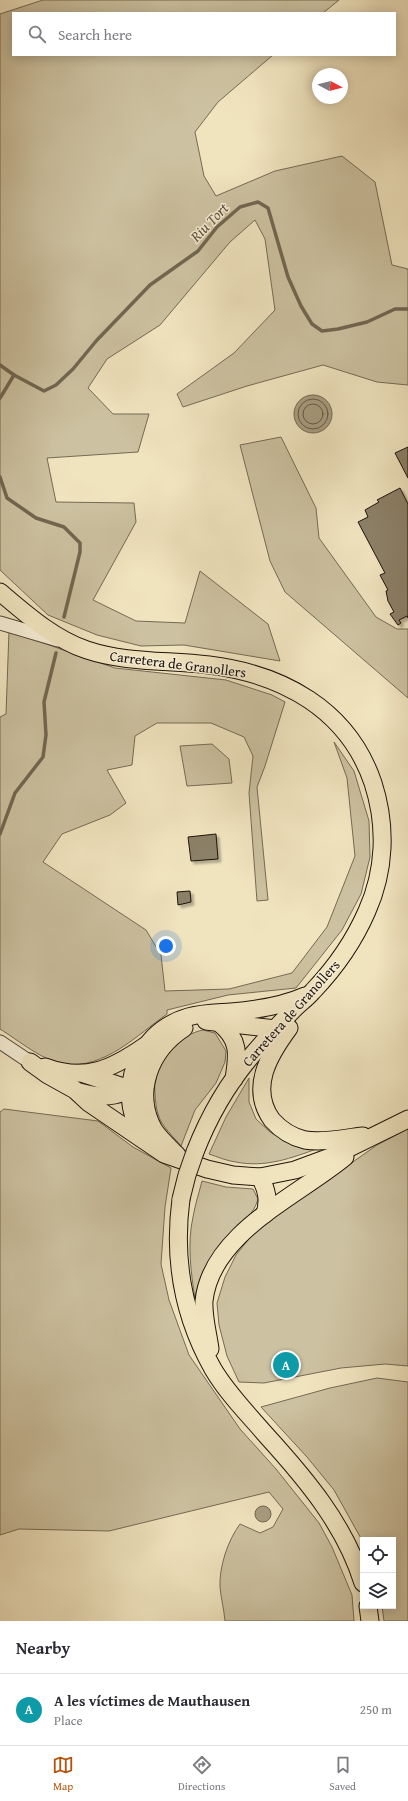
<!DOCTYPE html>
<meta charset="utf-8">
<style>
:root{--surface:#fff;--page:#f2f2f3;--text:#2b2b33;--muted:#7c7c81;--line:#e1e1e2;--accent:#b45309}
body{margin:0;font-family:"Gentium Book Plus",serif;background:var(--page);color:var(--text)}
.controls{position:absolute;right:12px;bottom:12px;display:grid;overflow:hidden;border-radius:0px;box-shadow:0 2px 10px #0003}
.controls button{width:36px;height:36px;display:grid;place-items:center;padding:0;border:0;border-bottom:1px solid var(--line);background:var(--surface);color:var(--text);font:20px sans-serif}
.compass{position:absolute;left:312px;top:68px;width:36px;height:36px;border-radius:50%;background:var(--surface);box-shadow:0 2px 10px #0003;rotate:97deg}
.you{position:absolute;left:166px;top:946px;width:14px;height:14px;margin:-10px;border:3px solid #fff;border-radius:50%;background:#1a73e8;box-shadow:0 0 0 6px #1a73e833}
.badge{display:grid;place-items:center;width:26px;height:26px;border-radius:50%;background:var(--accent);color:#fff;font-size:13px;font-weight:700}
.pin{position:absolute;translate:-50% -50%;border:2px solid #fff;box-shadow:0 1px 4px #0006}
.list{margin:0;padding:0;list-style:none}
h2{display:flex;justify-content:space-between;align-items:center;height:52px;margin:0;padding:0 16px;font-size:17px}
h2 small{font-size:13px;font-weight:400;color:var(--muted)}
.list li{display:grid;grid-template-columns:26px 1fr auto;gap:12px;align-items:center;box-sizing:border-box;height:72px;padding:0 16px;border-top:1px solid var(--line)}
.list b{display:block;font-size:15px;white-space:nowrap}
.list p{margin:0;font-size:13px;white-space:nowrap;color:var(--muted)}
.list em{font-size:13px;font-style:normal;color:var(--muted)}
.icon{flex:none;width:22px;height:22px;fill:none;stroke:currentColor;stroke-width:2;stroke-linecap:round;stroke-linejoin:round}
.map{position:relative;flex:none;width:408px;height:1621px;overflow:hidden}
.search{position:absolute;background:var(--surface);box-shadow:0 2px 10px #0003;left:12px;right:12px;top:12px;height:44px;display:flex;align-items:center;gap:10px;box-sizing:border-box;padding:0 14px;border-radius:0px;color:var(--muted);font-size:15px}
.sheet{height:124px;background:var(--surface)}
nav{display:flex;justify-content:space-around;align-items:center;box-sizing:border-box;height:56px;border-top:1px solid var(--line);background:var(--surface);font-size:11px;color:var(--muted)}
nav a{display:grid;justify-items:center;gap:2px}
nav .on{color:var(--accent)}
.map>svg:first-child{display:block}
.green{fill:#ccc1a0;stroke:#756a55}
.water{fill:#a99d81;stroke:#716651}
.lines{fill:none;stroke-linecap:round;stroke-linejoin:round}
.shore{stroke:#645846;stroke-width:1}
.stream{stroke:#716651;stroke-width:3.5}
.building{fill:#8b8068;stroke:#1e140a;filter:url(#shadow)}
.minor-casing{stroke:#524837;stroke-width:15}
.major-casing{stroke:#1e140a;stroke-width:19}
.minor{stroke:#f5edd5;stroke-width:13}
.major{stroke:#f0e4bf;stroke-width:17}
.major-bridge-casing{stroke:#1e140a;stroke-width:19;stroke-linecap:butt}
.major-bridge{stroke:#f0e4bf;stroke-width:17}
.labels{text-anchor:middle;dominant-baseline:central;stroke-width:3;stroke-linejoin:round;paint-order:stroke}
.street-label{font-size:14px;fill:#1e140a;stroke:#f5edd5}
.water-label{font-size:15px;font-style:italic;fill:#5d5240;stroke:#f5edd5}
</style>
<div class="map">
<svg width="408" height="1621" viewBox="0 0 408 1621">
<defs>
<filter id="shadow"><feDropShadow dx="3" dy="3" stdDeviation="1" flood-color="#0004"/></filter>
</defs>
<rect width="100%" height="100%" fill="#f0e4bf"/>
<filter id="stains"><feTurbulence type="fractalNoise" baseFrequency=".005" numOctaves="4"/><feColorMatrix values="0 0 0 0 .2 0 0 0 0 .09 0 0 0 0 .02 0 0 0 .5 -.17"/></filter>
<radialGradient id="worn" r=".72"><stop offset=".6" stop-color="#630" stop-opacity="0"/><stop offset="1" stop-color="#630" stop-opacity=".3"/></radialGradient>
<g class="green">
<path d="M43 0H339L323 13H13V55H273L218 102 195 132 204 176 216 196 275 171 342 156 375 182 392 265 408 269V385L377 382 323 365 247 386 183 407 177 394 234 353 275 310 265 239 255 220 230 242 160 325 107 359 88 388 113 414H149L138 452 47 458 56 502 134 503 136 522 93 600 136 621 185 623 200 571 268 624 280 661 184 645 141 646 97 635 48 615 0 570V14Z"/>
<path d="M281 437 316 508 319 538 376 617 397 629H408V698L285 592 270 561 240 445Z"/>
<path d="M9 631 115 668 226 680 272 695 285 702 265 766 257 787 268 900 257 901 249 793 253 756 244 737 211 723H157L135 736 132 765 107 770 126 803 110 815 62 834 43 862 146 930 161 955 165 991 229 989 292 973 327 927 355 856 347 778 334 742 354 771 369 821 370 857 361 894 342 930 296 988 228 995 167 1010V1014C137 1035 105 1069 65 1064 44 1062 18 1040 0 1029V717L6 714Z"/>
<path d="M212 744 229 759 232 783 187 786 180 746Z"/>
<path d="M203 1030 215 1033 226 1051 225 1062 216 1083 195 1110 181 1146C174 1137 161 1126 158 1114 155 1105 153 1080 157 1072 166 1053 182 1034 203 1030Z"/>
<path d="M249 1078V1102L256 1119 270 1132 292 1145 319 1148C292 1158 265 1168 236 1162 227 1161 218 1157 209 1154L226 1117Z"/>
<path d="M4 1109 98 1121 133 1147 171 1168 165 1207 161 1264 169 1300 189 1355 240 1429 276 1469 319 1523 332 1547 352 1595 354 1621H225C224 1610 221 1598 220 1587 219 1567 228 1540 240 1524L260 1533 273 1527 283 1509 269 1492 109 1531 19 1529 0 1535V1112Z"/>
<path d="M408 1129V1366L385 1364 341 1368 264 1383 239 1382 227 1356 219 1325 217 1303 225 1277 236 1255 256 1230 377 1145Z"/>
<path d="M202 1181 226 1187 253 1189 258 1199C254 1214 243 1222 232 1233 215 1251 198 1274 195 1299 191 1272 187 1244 193 1217 195 1205 199 1193 202 1181Z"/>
<path d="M377 1378 408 1382V1621H384L382 1606H393V1540H363V1542L334 1490 307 1457 261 1407 330 1388Z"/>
</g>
<g class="water">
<circle cx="313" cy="414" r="19"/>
<circle cx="263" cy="1514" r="8"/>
</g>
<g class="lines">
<g class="shore">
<circle cx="313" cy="414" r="15"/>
<circle cx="313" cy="414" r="10"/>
</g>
<g class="stream">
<path d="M0 365 14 375 44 391 56 385 73 369 97 340 150 285 198 251 217 227 240 207 258 202 268 208 288 277 301 306 312 324 322 331 338 329 367 322 395 309H408"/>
<path d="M0 398 14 375"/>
<path d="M0 477 7 498 36 518 64 527 80 543V552L64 617"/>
<path d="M0 834 15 793 43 757 46 735 44 702 56 653"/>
</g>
</g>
<g class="building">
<path d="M408 447V478L395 453Z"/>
<path d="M400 488 408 504V618L407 616 399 620 401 623 398 625 390 614 394 612 388 601 386 591 388 590 380 575 385 573 358 522 368 517 365 510 379 502 377 500Z"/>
<path d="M216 834 218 859 191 861 188 837Z"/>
<path d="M190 891 191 902 178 905 177 892Z"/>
</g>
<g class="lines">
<defs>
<g id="minor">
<path d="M0 623 58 640"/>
<path d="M0 1042 30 1062"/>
</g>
<g id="major">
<path d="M0 592C26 614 54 639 87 650 126 663 168 660 209 665 282 674 348 709 373 783 387 826 385 871 367 911 354 941 335 968 313 991 307 998 300 1003 294 1009 280 1023 266 1039 253 1054 228 1083 209 1116 195 1152"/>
<path d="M206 1021 276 1029"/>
<path d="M218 1022C240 1039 238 1054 234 1079"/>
<path d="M289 1028C269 1055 249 1088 272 1120 281 1130 292 1137 305 1140 324 1143 344 1138 363 1136"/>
<path d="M30 1062 48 1075 75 1090 89 1103 164 1154 207 1169 233 1175 260 1177 295 1170 333 1156 408 1119"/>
<path d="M45 1067C85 1082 112 1069 145 1046"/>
<path d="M84 1074 130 1089 132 1092"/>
<path d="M79 1092C99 1098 122 1099 137 1082"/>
<path d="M145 1140C131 1120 127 1096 133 1073 141 1045 161 1025 188 1017 202 1013 217 1013 231 1012 256 1010 282 1006 305 996"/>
<path d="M177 1155C169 1147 160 1139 154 1130 133 1092 150 1050 184 1028"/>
<path d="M260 1177C267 1190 269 1200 265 1214"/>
<path d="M181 1199C173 1259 183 1316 213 1369 227 1393 248 1414 266 1435 306 1479 345 1525 363 1583"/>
<path d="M210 1349C208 1333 203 1317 204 1301 211 1233 298 1196 345 1157"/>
<path d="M368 1606 370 1621"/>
</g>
</defs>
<use href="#minor" class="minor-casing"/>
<use href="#major" class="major-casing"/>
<use href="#minor" class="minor"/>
<use href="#major" class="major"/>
<defs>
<path id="major-bridge" d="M181 1199 187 1175 195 1152"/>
</defs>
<use href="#major-bridge" class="major-bridge-casing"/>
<use href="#major-bridge" class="major-bridge"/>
</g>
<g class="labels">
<g class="street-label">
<text transform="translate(178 664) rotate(7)">Carretera de Granollers</text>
<text transform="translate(291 1013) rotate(-48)">Carretera de Granollers</text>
</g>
<g class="water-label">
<text transform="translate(209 222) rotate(-46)">Riu Tort</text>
</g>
</g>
<rect width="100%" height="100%" filter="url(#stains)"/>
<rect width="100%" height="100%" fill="url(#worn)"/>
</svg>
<div class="controls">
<button><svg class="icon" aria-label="locate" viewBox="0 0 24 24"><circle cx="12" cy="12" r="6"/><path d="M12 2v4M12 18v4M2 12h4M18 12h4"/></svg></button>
<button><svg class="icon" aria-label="layers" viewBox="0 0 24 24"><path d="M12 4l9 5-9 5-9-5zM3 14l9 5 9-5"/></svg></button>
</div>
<svg class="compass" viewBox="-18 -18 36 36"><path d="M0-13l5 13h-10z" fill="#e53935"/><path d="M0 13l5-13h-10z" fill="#7c7c81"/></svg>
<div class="you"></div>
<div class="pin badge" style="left:286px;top:1365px;background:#0f9aa8">A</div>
<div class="search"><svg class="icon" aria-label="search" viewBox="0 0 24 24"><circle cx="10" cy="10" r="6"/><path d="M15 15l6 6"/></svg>Search here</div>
</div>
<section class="sheet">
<h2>Nearby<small></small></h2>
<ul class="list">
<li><span class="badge" style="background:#0f9aa8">A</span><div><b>A les víctimes de Mauthausen</b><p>Place</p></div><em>250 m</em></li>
</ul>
</section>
<nav>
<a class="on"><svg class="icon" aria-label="map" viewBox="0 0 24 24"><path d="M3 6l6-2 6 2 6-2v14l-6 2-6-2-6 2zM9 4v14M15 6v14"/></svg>Map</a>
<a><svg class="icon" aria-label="directions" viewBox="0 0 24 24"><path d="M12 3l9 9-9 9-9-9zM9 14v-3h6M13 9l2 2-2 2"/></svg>Directions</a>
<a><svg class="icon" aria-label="saved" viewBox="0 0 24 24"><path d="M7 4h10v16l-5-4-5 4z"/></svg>Saved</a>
</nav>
